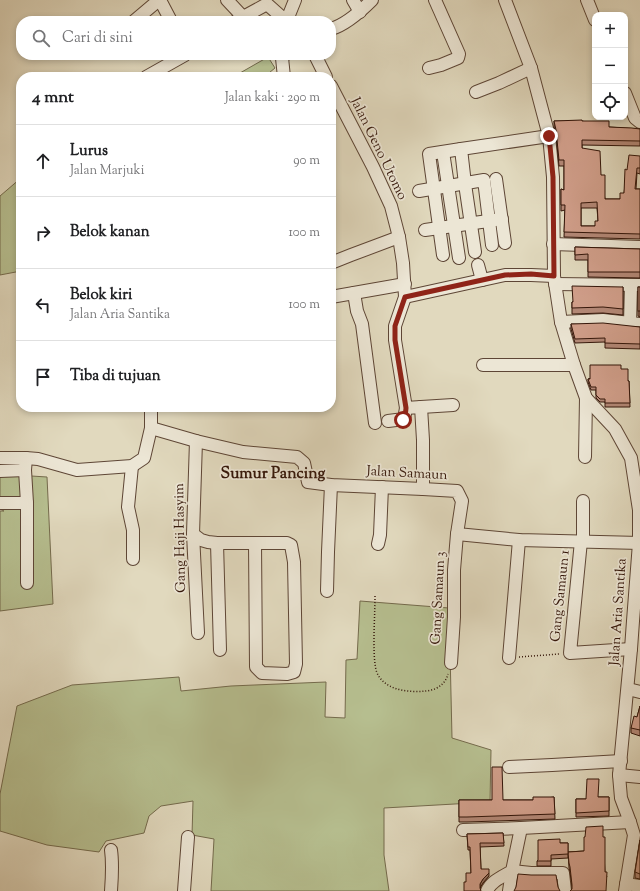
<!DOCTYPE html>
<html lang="id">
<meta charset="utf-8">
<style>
:root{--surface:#fff;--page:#f2f2f2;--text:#202124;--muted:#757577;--line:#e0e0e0}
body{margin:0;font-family:"Sorts Mill Goudy",serif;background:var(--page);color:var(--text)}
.controls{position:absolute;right:12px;top:12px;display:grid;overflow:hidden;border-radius:8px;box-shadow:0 2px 6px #0003}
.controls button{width:36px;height:36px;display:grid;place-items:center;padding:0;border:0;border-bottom:1px solid var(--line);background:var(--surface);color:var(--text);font:20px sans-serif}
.stop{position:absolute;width:12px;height:12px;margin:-9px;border:3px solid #8f2418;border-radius:50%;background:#fff}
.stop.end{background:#8f2418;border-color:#fff;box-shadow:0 1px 4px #0008}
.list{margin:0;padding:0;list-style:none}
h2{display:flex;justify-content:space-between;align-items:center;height:52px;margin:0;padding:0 16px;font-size:17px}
h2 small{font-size:13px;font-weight:400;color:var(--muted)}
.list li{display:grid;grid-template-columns:26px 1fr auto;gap:12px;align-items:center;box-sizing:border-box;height:72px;padding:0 16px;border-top:1px solid var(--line)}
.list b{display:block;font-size:15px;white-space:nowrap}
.list p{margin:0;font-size:13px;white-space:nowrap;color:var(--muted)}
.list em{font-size:13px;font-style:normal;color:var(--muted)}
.icon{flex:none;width:22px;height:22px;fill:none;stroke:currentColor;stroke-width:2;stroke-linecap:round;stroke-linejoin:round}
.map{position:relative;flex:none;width:640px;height:891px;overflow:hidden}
.search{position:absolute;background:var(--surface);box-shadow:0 2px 6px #0003;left:16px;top:16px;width:320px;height:44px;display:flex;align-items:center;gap:10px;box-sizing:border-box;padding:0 14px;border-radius:16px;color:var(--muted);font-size:15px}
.panel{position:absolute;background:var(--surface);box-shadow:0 2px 6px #0003;left:16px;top:72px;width:320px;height:340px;border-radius:16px}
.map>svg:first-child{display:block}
.green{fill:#b6be8f;stroke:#746a4c}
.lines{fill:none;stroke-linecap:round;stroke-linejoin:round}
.minor-casing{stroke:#5e4636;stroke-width:14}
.path{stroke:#331509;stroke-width:1.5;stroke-dasharray:1 2;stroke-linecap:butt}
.minor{stroke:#ece6d5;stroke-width:12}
.wall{fill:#b48978;stroke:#331509;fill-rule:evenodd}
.shaded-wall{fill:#926f61;stroke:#331509}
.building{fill:#d19f8b;stroke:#331509;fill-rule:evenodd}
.route{stroke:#8f2418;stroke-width:5}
.labels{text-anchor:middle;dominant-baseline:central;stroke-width:3.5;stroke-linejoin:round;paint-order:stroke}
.street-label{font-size:14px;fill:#331509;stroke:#ece6d5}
.quarter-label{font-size:16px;font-weight:bold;fill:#331509;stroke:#ece6d5}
</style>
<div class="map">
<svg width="640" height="891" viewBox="0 0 640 891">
<rect width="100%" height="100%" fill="#e1d9be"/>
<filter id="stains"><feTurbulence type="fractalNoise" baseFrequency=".005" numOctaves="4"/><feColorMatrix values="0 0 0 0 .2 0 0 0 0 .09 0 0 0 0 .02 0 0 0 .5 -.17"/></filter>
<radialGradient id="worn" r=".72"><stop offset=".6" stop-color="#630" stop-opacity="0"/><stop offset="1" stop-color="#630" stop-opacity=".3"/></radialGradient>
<g class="green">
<path d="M268 57 275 68 264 77H233Z"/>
<path d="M21 178V271L0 275V196Z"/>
<path d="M0 474 47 477 53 604 0 611V511H4L0 509Z"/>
<path d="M360 601 449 608 452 738 491 750 490 802 384 808V855L389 891H211L214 839 192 835 193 801 161 806 149 816 144 833 106 841 99 852 47 845 0 831V794L17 706 72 685 179 677 181 691 231 686 326 682 325 717 345 718 346 660 357 659Z"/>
</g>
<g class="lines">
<defs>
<g id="minor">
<path d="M160 0 171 21"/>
<path d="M227 0 243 17"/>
<path d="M353 0 360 12"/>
<path d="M505 0 531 68 549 136 553 177 554 276 561 322 574 365 586 398 615 429 631 458 639 510V543L633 621 631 649 619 775 621 798 630 822 634 835 625 891"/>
<path d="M587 0 595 20"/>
<path d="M289 15 295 0"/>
<path d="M134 21 159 0"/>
<path d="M236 21 267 4 286 21"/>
<path d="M331 29C345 25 362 10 372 0"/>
<path d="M315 55 326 77"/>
<path d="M429 68 441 65 458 58 459 54 435 0"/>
<path d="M146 77 185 55"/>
<path d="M284 77 282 58 285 55"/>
<path d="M331 86 373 167 391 206 399 237 403 263 405 297 395 326V340L406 408 421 407 423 440V489"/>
<path d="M476 92 499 83 531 68"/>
<path d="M625 93 635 118 640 122"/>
<path d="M443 152 459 258"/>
<path d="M496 179 505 243"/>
<path d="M419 191 484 180 492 245"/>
<path d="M425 230 502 219"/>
<path d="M553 244 640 247"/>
<path d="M475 252 465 184 461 149 549 136"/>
<path d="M443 255 429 154 461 149"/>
<path d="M331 263 351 255 399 237"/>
<path d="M478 265 482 280"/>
<path d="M555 284 640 285"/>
<path d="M354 293 357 311 362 324 375 423"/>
<path d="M331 297 405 284"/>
<path d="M405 297 505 275H531L554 276"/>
<path d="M561 322 603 320 640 324"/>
<path d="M630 323 631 285"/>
<path d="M483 365H574"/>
<path d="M421 407 453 405"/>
<path d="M388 421 404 419 406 408"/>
<path d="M151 428 196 441 243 452 297 457 304 463 308 482 331 485 423 489 457 491 462 501 457 534 519 540 640 543"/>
<path d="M196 441 193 534 198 633"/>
<path d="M585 457 586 398"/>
<path d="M0 458H26L38 459 77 470 132 466 144 458 151 428V407"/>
<path d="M26 458 25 470 27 503"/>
<path d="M132 466 128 507 133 530V559"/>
<path d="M0 471 25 470"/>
<path d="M583 501V542"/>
<path d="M0 503H27V583"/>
<path d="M193 534 201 540 208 542 217 543H287L291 545 294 562 296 664 294 672 287 674 262 673 256 667 255 543"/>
<path d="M581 541 570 653 631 649"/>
<path d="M217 543 220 650"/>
<path d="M378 544 380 535 382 487"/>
<path d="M327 591 328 552 331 485"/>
<path d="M509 658 519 540"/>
<path d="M451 663 454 617V570L457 534"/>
<path d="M628 689 640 692"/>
<path d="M509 767 552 765 621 761"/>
<path d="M619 775 640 777"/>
<path d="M463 830 521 828"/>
<path d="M626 884 640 886"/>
<path d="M111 891C112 877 113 864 111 850"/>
<path d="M184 891 188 837"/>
<path d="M487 891C491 881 502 877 512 871L521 828 630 822"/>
<path d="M509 891 512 871 531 873H563L565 891"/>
</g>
</defs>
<use href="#minor" class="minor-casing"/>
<g class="path">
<path d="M375 596C375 611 374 625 374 639 374 650 374 660 376 670 382 690 408 693 426 691 436 690 445 685 448 674"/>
<path d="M519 657 559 654"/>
</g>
<use href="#minor" class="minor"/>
</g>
<g class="wall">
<path d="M554 121H582L609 127 640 129V146L582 145V148L601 175 605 199H620L624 193 627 170 640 156V174L637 173 636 189H640V239L564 237 565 210 561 211V189L564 190V166H559L556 135 554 127ZM581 208H597L598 221 595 226H581Z"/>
<path d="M575 247 640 249V278L588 277V260H575Z"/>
<path d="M623 287V315L603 313 572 314V302Z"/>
<path d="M638 287H640V317L638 316Z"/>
<path d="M571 324 640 327V349L605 348V342L575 343 571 329Z"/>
<path d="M621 369 628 381H629L630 407H605V402H600L596 398V390H591L588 382V379Z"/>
<path d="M640 706V736L631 733V728L637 717Z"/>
<path d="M554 797 555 819 467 822H459V800H533Z"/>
<path d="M599 797H609V816L576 817V799H586Z"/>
<path d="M503 833 504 846 480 847 481 869 489 876 483 883 480 888 466 882 471 873 470 850H468L467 834Z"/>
<path d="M603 837 605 872 607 877 572 889V887L570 872 569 868 568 852 584 851Z"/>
<path d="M640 840V879L635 878V872Z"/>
<path d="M560 843H568V858L551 859V866H537V861Z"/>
</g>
<path class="shaded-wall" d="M489 873V876L483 883 480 888V891V884L483 879Z"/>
<g class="building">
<path d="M582 120V121H609V127L632 128 640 129V141L582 140V148L600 151 601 175H605V199H620V193H624L625 169 627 170 629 155 640 156V168H637L635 189H640V234L564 232 565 205H561V189L564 190V160H559L556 130 554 121ZM597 202 598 221H595V226H581V203Z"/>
<path d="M575 247 640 249V272H588V254L575 255Z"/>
<path d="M572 286 623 287V309L603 307 572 308V302H573Z"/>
<rect x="638" y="287" width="2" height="24"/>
<path d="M603 323 640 327V344L605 343V338L575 339 571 324Z"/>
<path d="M590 365H621V369H628V381H629L630 403H605V399H600L596 395V387H591L588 379H590Z"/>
<path d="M640 706V730L631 728 634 716 637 717Z"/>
<path d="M492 767H502L503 800H533V797H554L555 814 467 817H459V800H492Z"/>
<path d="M587 779H599L598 797H609V811L576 813V799H586Z"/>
<path d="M603 826V837H605V872H607L606 891H570L572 889V885L570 867 569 863 568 852 584 851V837H585L586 827Z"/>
<path d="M503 833 504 843H480L481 869H489V873L483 879 480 884V888L481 891H464V882H466V873H471L470 847H468L467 834Z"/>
<path d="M560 839V843H568V854L551 855V861H537L538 860V840Z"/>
<path d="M640 840V874L635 872Z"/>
<path d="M518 874 531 875H556L558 887 560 891H514L516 887Z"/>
</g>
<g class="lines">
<path class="route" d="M403 420 405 418 406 408 395 340V326L405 297 505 275 531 274 554 276 553 177 549 136"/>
</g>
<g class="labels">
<g class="street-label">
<text transform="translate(378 149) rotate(64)">Jalan Geno Utomo</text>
<text transform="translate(407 474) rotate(3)">Jalan Samaun</text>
<text transform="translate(181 538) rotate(-91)">Gang Haji Hasyim</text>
<text transform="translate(561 596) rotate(-84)">Gang Samaun 1</text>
<text transform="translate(439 598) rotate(-87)">Gang Samaun 3</text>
<text transform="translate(619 612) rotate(-86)">Jalan Aria Santika</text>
</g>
<g class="quarter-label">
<text x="273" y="474">Sumur Pancing</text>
</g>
</g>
<rect width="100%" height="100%" filter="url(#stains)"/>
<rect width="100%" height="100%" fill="url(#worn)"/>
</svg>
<div class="controls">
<button>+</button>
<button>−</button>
<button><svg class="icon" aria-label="locate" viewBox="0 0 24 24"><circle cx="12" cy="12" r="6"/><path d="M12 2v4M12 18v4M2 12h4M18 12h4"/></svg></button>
</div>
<div class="stop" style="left:403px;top:420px"></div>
<div class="stop end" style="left:549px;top:136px"></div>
<div class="search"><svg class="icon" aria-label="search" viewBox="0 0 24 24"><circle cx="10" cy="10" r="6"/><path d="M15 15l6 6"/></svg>Cari di sini</div>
<section class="panel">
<h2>4 mnt<small>Jalan kaki · 290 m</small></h2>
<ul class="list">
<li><svg class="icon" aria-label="ahead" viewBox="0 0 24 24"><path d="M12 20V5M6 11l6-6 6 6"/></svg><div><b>Lurus</b><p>Jalan Marjuki</p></div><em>90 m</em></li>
<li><svg class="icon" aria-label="right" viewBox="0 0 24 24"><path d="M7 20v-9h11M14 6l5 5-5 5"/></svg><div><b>Belok kanan</b></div><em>100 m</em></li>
<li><svg class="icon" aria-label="left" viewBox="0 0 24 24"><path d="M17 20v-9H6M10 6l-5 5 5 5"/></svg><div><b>Belok kiri</b><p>Jalan Aria Santika</p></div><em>100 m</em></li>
<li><svg class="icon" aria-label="arrive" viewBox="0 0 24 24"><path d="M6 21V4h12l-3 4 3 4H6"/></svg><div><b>Tiba di tujuan</b></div></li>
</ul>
</section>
</div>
